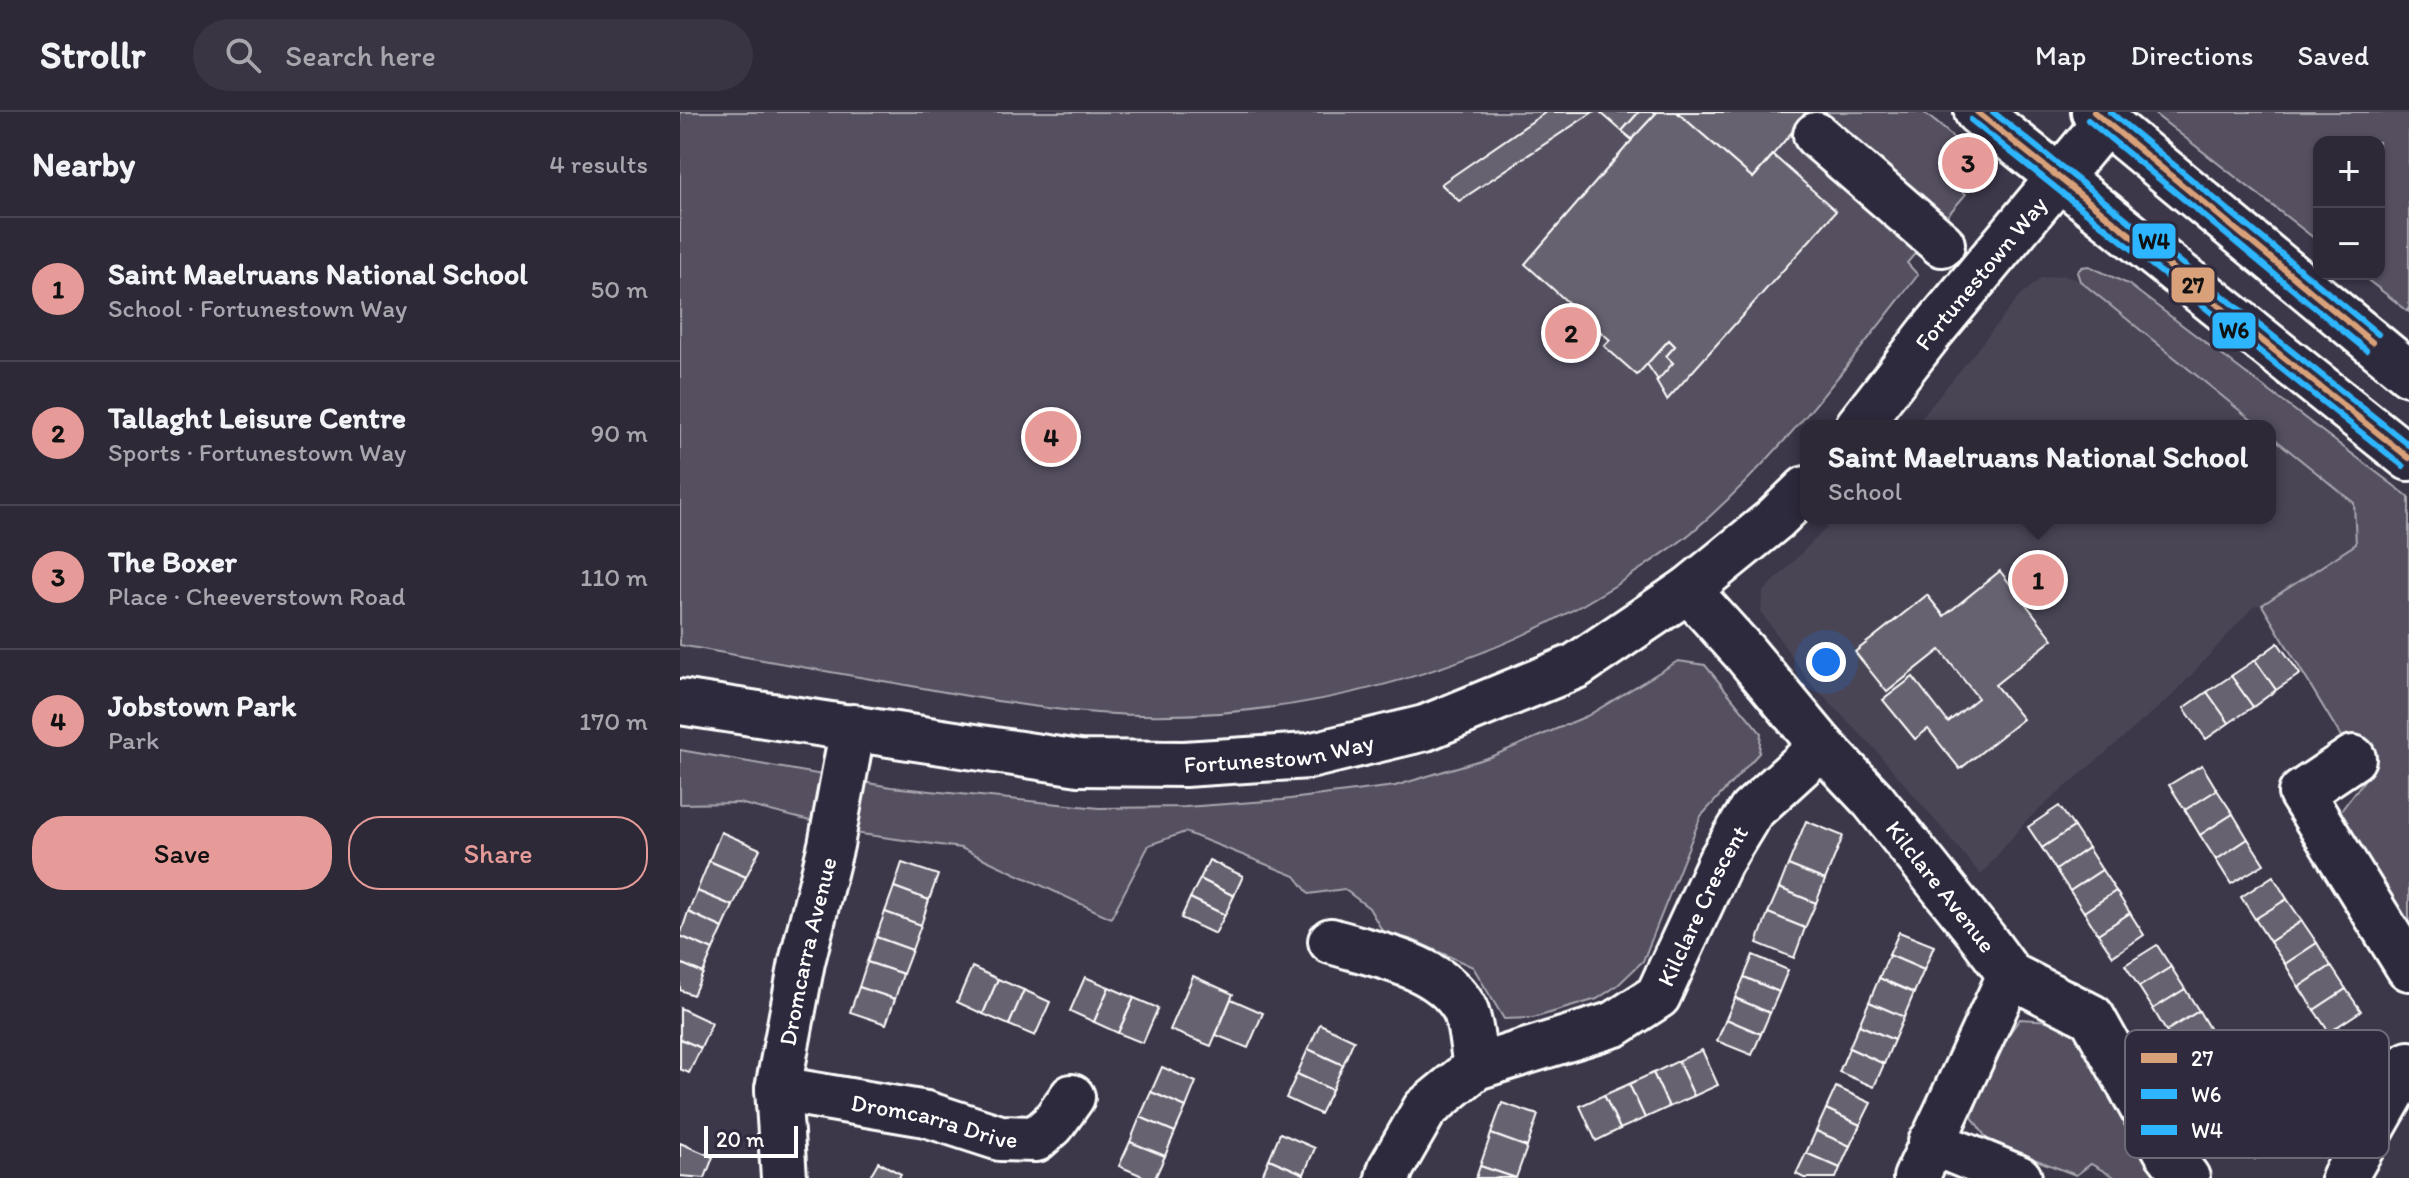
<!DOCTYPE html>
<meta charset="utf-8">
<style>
:root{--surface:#2d2937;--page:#393542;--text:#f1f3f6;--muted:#a7a6ad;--line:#484552;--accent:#e69b98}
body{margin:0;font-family:Itim,sans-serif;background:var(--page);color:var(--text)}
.controls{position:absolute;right:24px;top:24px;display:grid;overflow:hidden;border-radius:16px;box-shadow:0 2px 6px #0004}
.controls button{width:72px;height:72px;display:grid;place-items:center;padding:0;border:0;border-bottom:2px solid var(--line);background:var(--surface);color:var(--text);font:40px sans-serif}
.scale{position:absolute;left:24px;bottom:20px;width:94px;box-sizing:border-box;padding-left:8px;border:4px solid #fff;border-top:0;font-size:22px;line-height:28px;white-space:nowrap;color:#fff;-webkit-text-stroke:6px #2f2a3d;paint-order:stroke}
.you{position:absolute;left:1146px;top:550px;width:28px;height:28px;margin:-20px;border:6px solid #fff;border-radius:50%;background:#1a73e8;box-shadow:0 0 0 12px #1a73e833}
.badge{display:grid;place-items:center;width:52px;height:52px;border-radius:50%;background:var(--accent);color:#111;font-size:26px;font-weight:700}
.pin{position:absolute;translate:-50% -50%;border:4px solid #fff;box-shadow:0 2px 8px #0006}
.popup{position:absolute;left:1120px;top:308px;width:476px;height:104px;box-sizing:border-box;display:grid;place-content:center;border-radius:16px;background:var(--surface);filter:drop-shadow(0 2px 6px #0005);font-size:26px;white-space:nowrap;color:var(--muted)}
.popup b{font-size:30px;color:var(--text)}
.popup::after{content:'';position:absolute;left:50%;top:100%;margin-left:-16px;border:16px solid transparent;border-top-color:var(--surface)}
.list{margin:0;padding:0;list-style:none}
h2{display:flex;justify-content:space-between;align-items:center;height:104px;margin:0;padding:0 32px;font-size:34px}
h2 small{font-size:26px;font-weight:400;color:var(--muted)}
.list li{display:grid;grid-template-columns:52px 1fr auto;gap:24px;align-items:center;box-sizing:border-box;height:144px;padding:0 32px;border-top:2px solid var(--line)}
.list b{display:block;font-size:30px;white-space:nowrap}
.list p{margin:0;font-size:26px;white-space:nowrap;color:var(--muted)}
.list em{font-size:26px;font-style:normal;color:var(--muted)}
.actions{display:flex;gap:16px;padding:24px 32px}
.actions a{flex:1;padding:18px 0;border:2px solid var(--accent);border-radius:32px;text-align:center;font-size:28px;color:var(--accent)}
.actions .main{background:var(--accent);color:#111}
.icon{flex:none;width:44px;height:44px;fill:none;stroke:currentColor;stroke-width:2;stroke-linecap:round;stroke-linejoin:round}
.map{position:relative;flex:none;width:1729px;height:1066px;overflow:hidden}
header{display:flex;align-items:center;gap:48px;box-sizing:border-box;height:112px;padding:0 40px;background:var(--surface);border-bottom:2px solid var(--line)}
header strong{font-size:38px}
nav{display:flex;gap:44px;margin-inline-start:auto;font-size:28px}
.search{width:560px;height:72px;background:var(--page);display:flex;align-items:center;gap:20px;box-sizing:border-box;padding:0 28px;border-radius:44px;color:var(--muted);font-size:30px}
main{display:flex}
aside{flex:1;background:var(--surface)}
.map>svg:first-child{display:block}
.built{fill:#494455}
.green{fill:#555060;stroke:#aaa8b0;stroke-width:2}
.building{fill:#666270;stroke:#fff;stroke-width:2}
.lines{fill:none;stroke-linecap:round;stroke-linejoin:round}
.minor-casing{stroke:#fff;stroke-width:50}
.major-casing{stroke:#fff;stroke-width:50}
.minor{stroke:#2f2a3d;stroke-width:44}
.major{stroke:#2f2a3d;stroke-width:44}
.bus-1-casing{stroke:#2f2a3d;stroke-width:12}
.bus-2-casing{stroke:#2f2a3d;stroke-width:12}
.bus-3-casing{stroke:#2f2a3d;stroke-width:12}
.bus-1{stroke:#d9a179;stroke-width:6}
.bus-2{stroke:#2db6ff;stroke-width:6}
.bus-3{stroke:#2db6ff;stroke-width:6}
.labels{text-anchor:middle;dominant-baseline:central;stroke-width:6;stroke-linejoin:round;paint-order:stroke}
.street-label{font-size:24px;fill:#fff;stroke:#2f2a3d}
.key{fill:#2f2a3d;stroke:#6d6a77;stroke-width:2}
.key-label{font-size:22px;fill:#fff}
.line-badge{stroke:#2f2a3d;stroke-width:3}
.pale-badge-label{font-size:22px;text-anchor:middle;font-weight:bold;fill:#111}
</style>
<header>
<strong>Strollr</strong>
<div class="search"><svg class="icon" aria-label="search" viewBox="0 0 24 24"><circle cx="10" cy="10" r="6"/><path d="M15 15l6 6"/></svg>Search here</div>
<nav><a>Map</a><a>Directions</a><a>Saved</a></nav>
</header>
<main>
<aside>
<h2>Nearby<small>4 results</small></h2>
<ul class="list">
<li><span class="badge">1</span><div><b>Saint Maelruans National School</b><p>School · Fortunestown Way</p></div><em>50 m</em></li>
<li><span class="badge">2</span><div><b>Tallaght Leisure Centre</b><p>Sports · Fortunestown Way</p></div><em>90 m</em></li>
<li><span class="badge">3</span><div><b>The Boxer</b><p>Place · Cheeverstown Road</p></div><em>110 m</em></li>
<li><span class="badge">4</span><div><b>Jobstown Park</b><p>Park</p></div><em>170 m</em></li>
</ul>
<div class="actions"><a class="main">Save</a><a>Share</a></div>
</aside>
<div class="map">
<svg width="1729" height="1066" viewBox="0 0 1729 1066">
<rect width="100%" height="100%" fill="#3c3749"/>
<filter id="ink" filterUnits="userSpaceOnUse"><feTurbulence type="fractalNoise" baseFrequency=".0125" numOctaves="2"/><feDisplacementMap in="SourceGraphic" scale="16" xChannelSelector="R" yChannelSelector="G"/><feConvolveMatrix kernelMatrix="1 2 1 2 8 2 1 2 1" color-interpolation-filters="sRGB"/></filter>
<g filter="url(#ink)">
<g class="built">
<path d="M1383 163 1400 169 1453 207 1582 314H1235L1340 184 1361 166Z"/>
<path d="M1590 321 1674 391 1676 432 1582 493 1574 494 1493 583 1346 709 1301 763 1194 636 1129 570 1081 500 1083 480 1156 406H1590Z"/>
</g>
<g class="green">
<path d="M0 0H1243C1271 22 1298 40 1282 79L1286 82 1227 151 1238 163C1168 253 1098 347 1011 421 997 433 980 443 965 454 810 561 605 615 417 601 349 596 282 583 215 571 143 559 72 546 0 533Z"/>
<path d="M1472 0H1729V200L1680 162H1699V30H1639V130Z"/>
<path d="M1409 154 1448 172 1729 385V813L1657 704 1686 666 1582 493 1676 432 1674 391 1590 323V314H1579L1400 169 1397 160 1402 155Z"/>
<path d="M998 549 1025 553 1081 621 1079 641 1021 704 963 849 938 873 917 887 853 906 824 907 793 855 733 828 703 820 689 796 664 777 629 782 615 764 505 720 469 733 431 806 281 736 181 722 59 691 0 692V638L211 675 419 696 505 695 602 688 715 674 810 645 907 604Z"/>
<path d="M1340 907 1389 910 1480 1066H1436L1411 1052 1396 1063 1309 1030 1292 1005 1316 939Z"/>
</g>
<g class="building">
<path d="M866 0H913L779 89 761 72Z"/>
<path d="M920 0H959L942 19 952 27 977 0H997L1073 66 1093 43 1156 99 987 288 976 269 993 251 986 244 995 234 989 228 957 263 924 234 930 228 845 152 952 28Z"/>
<path d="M959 0H977L952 27 942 19Z"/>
<path d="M997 0H1129L1073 66Z"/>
<path d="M989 228 995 234 986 244 993 251 978 268 967 252Z"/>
<path d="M1320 459 1373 527 1315 573 1343 607 1280 657 1248 617 1235 627 1203 588 1233 565 1268 610 1298 586 1260 538 1207 580 1175 540 1247 483 1264 504Z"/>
<path d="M1598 531 1620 562 1596 578 1575 548Z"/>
<path d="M1575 548 1596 578 1573 595 1551 564Z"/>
<path d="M1551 564 1573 595 1549 611 1527 580Z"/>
<path d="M1527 580 1549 611 1526 627 1504 596Z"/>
<path d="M1522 653 1537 678 1505 698 1489 673Z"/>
<path d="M1537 678 1553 702 1520 723 1505 698Z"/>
<path d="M1379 694 1394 715 1362 736 1348 715Z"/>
<path d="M1553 702 1568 727 1536 748 1520 723Z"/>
<path d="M1126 709 1163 724 1145 768 1108 753Z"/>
<path d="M1394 715 1408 736 1376 758 1362 736Z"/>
<path d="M41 720 80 737 66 765 29 749Z"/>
<path d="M1568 727 1584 752 1551 772 1536 748Z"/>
<path d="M1408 736 1422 758 1390 779 1376 758Z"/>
<path d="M529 748 563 764 554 784 520 767Z"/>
<path d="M29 749 66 765 53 794 17 779Z"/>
<path d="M222 751 258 763 249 788 214 775Z"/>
<path d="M1108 753 1145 768 1136 791 1099 776Z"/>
<path d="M1422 758 1436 779 1404 800 1390 779Z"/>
<path d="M1593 764 1607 787 1575 807 1561 785Z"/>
<path d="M520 767 554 784 545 803 510 786Z"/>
<path d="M214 775 249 788 241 813 205 800Z"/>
<path d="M1099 776 1136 791 1125 816 1088 801Z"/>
<path d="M17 779 53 794 43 816 8 800Z"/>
<path d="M1436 779 1450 801 1418 822 1404 800Z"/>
<path d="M510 786 545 803 535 822 501 806Z"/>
<path d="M1607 787 1622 809 1590 830 1575 807Z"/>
<path d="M8 800 43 816 33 838 0 824Z"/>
<path d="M205 800 241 813 232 838 196 825Z"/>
<path d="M1088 801 1125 816 1114 846 1077 831Z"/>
<path d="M1450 801 1464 823 1433 844 1418 822Z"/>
<path d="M1622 809 1637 831 1605 852 1590 830Z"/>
<path d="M1219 820 1254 834 1244 858 1209 843Z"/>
<path d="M0 824 33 838 23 861 0 851Z"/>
<path d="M196 825 232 838 223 862 187 850Z"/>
<path d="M1637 831 1651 854 1619 875 1605 852Z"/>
<path d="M1477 833 1491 855 1459 875 1445 853Z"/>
<path d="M1073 843 1108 858 1099 880 1064 865Z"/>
<path d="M1209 843 1244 858 1234 881 1199 866Z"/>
<path d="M187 850 223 862 215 887 179 875Z"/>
<path d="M0 851 23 861 13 883 0 878Z"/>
<path d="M1651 854 1666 877 1634 898 1619 875Z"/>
<path d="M292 855 318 867 303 902 277 890Z"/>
<path d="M1491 855 1505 877 1473 897 1459 875Z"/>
<path d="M513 864 553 882 531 934 490 918Z"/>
<path d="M405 865 429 875 414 910 390 899Z"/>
<path d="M1064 865 1099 880 1090 901 1055 886Z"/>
<path d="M1199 866 1234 881 1224 905 1189 890Z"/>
<path d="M318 867 344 878 329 913 303 902Z"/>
<path d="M179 875 215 887 206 912 170 900Z"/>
<path d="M429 875 454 886 438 921 414 910Z"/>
<path d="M1505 877 1519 899 1486 919 1473 897Z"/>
<path d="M1666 877 1681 899 1649 920 1634 898Z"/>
<path d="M344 878 370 890 355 924 329 913Z"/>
<path d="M454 886 478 896 463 931 438 921Z"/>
<path d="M1055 886 1090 901 1081 922 1046 907Z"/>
<path d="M551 887 583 901 568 936 536 923Z"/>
<path d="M1189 890 1224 905 1214 928 1179 913Z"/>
<path d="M0 896 32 911 21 936 0 927Z"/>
<path d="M1519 899 1532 921 1500 941 1486 919Z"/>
<path d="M1046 907 1081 922 1072 943 1037 929Z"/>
<path d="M640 912 674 928 663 953 628 937Z"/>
<path d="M1179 913 1214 928 1204 952 1169 936Z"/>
<path d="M0 927 21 936 9 961 0 957Z"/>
<path d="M1545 931 1561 954 1529 975 1513 951Z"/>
<path d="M1169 936 1204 952 1194 975 1159 960Z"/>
<path d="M628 937 663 953 652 978 617 962Z"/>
<path d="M1022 938 1038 973 1014 984 998 949Z"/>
<path d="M998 949 1014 984 989 995 973 961Z"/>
<path d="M1561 954 1576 978 1544 999 1529 975Z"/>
<path d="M482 955 516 970 506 995 471 980Z"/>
<path d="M973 961 989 995 965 1006 949 972Z"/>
<path d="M617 962 652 978 640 1002 606 986Z"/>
<path d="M949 972 965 1006 940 1017 924 983Z"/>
<path d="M1156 975 1191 991 1180 1013 1146 997Z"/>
<path d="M1576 978 1592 1002 1560 1023 1544 999Z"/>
<path d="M471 980 506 995 495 1020 460 1005Z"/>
<path d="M924 983 940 1017 916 1029 900 994Z"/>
<path d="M822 991 858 1003 847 1035 811 1022Z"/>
<path d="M1146 997 1180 1013 1170 1034 1136 1019Z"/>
<path d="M1592 1002 1607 1026 1575 1047 1560 1023Z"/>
<path d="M460 1005 495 1020 485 1044 450 1030Z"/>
<path d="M1136 1019 1170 1034 1160 1056 1126 1041Z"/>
<path d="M600 1021 635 1036 624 1062 589 1047Z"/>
<path d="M811 1022 847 1035 836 1066 800 1054Z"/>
<path d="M450 1030 485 1044 475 1066H467L439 1054Z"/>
<path d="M0 1031 33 1045 25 1066 0 1064Z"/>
<path d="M1126 1041 1160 1056 1156 1066H1124L1116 1062Z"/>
<path d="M589 1047 624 1062 623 1066H581Z"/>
<path d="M198 1050 221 1062 219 1066H189Z"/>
<path d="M800 1054 836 1066H796Z"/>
</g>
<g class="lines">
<defs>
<g id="minor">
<path d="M1136 23 1262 132"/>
<path id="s1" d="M1178 314 1250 221 1426 9"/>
<path id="s2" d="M1008 478 1064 540 1142 634 1193 688 1303 826 1330 863 1412 905 1487 1040 1507 1066"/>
<path id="s3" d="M0 590 399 651 504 652 629 644 745 616 896 554 1008 478 1095 407 1126 377"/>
<path d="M1673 646 1621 681 1729 856"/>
<path d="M651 829C695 843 757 852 783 894 791 907 793 939 796 955"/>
<path id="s4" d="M98 977 246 1002 320 1026 356 1027 372 1013 392 985"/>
<path d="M1251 1030 1339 1066"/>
<path id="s5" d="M104 1066 98 977 122 850 151 733 173 615"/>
<path id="s6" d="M708 1066 711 1056 745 997 796 955 935 912 978 884 1040 750 1071 699 1142 634"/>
<path d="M1236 1066 1330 863"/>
<path d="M1664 1066 1729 952"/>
</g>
<g id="major">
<path d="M1297 0 1729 346"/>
<path d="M1414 0 1729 261"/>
</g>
</defs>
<use href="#minor" class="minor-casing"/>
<use href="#major" class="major-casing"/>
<use href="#minor" class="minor"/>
<use href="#major" class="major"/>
<defs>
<g id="bus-1">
<path d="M1297 0 1729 346"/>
<path d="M1414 0 1692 230"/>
</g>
<g id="bus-2">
<path d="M1291 8 1723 354"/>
<path d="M1408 8 1686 238"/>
</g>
<g id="bus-3">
<path d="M1313 0 1729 333"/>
<path d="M1430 0 1698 222"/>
</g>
</defs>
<use href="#bus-1" class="bus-1-casing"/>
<use href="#bus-2" class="bus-2-casing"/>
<use href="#bus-3" class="bus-3-casing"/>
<use href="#bus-1" class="bus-1"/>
<use href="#bus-2" class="bus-2"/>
<use href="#bus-3" class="bus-3"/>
</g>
</g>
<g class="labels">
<g class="street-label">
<text stroke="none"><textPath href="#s1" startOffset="196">Fortunestown Way</textPath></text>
<text stroke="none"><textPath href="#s3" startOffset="604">Fortunestown Way</textPath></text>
<text stroke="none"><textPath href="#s2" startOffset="390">Kilclare Avenue</textPath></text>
<text stroke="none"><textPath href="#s6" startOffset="442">Kilclare Crescent</textPath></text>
<text stroke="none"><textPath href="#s5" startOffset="230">Dromcarra Avenue</textPath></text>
<text stroke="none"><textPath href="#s4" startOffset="160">Dromcarra Drive</textPath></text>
</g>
</g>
<rect x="1445" y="918" width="264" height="128" rx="12" class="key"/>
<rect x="1461" y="941" width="36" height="10" fill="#d9a179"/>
<rect x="1461" y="977" width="36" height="10" fill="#2db6ff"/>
<rect x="1461" y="1013" width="36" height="10" fill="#2db6ff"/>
<g class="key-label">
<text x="1511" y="954">27</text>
<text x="1511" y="990">W6</text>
<text x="1511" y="1026">W4</text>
</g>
<g class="line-badge">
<rect x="1451" y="110" width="46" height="38" rx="8" fill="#2db6ff"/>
<rect x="1490" y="154" width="46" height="38" rx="8" fill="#d9a179"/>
<rect x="1531" y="199" width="46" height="39" rx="8" fill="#2db6ff"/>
</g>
<g class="pale-badge-label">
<text x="1474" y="137">W4</text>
<text x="1513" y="181">27</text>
<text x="1554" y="226">W6</text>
</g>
</svg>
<div class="controls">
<button>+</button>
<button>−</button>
</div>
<div class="scale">20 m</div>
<div class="you"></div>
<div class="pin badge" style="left:1358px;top:468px">1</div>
<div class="popup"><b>Saint Maelruans National School</b>School</div>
<div class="pin badge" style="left:891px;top:221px">2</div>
<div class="pin badge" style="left:1288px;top:51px">3</div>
<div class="pin badge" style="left:371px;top:325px">4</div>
</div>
</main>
